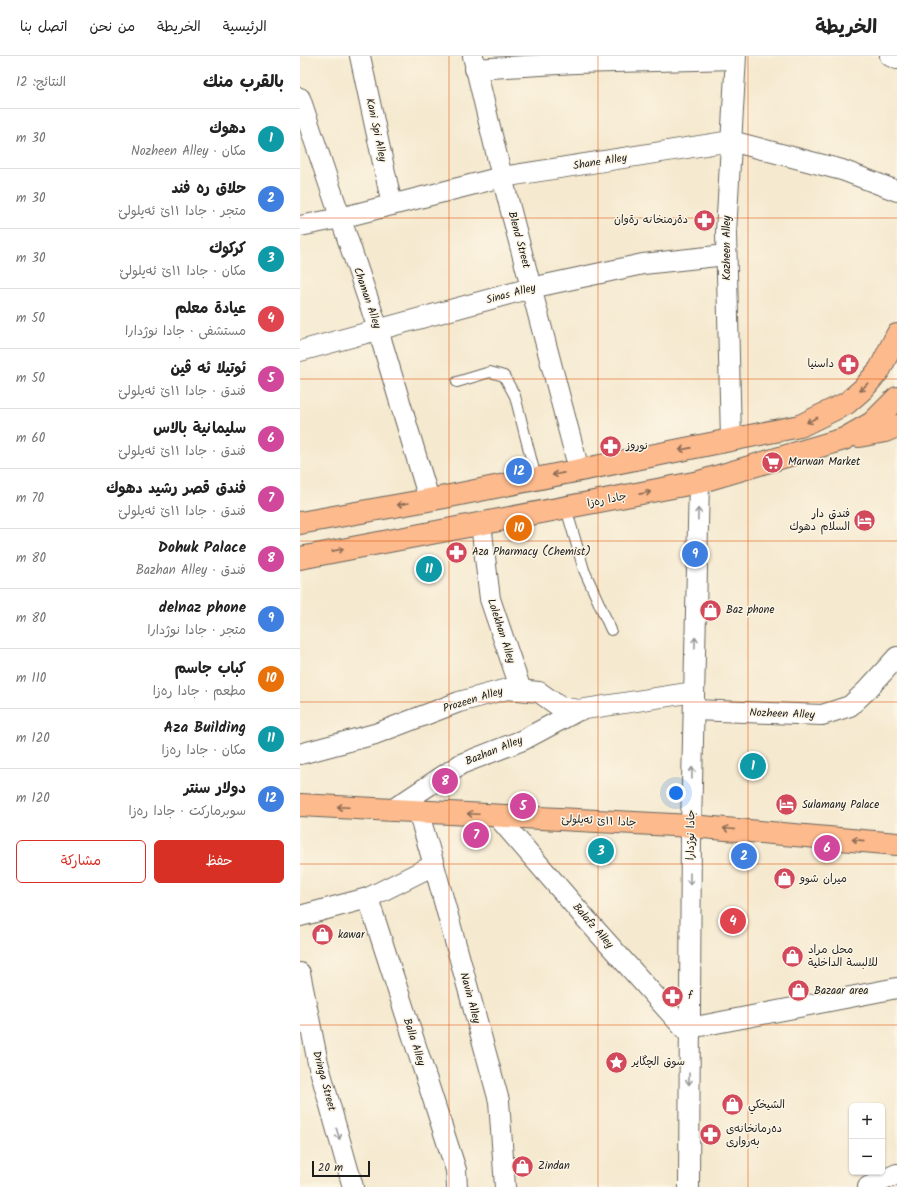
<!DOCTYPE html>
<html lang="ar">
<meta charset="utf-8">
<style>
:root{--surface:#fff;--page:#f6f6f6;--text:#222;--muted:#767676;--line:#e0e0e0;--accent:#d93025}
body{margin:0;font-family:Kalam,"Playpen Sans Arabic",sans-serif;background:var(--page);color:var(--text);direction:rtl}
.controls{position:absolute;right:12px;bottom:12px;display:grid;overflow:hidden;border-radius:6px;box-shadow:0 1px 3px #0004}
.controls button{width:36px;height:36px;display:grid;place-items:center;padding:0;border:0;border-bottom:1px solid var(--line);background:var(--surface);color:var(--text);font:20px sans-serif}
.scale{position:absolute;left:12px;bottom:10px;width:58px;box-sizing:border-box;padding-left:4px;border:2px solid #1c1c1c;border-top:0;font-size:11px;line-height:14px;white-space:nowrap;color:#1c1c1c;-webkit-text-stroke:3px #fcf5e5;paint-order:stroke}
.you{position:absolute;left:376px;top:737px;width:14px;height:14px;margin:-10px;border:3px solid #fff;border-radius:50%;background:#1a73e8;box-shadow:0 0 0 6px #1a73e833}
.badge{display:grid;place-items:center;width:26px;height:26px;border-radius:50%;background:var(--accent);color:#fff;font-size:13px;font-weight:700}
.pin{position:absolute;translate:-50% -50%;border:2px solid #fff;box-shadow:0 1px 4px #0006}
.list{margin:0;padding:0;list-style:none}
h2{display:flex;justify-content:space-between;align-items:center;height:52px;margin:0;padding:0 16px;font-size:17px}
h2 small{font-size:13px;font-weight:400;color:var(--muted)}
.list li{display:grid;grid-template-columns:26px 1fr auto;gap:12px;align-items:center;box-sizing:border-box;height:60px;padding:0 16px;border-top:1px solid var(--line)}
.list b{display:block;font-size:15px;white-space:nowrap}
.list p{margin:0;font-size:13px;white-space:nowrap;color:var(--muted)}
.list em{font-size:13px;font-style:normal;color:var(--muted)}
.actions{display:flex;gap:8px;padding:12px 16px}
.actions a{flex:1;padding:9px 0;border:1px solid var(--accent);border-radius:6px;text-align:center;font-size:14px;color:var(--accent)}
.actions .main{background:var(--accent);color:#fff}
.map{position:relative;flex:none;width:597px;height:1131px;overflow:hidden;direction:ltr}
header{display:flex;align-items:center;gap:24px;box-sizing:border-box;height:56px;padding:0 20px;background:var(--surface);border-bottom:1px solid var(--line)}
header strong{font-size:19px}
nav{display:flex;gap:22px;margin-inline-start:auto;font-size:14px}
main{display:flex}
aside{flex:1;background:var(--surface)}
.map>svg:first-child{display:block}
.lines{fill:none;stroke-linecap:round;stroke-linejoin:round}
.lane-casing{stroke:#68645b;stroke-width:12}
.street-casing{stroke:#68645b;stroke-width:22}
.primary-casing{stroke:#68645b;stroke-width:24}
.highway-casing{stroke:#68645b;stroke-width:24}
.lane{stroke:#fff;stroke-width:10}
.street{stroke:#fff;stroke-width:20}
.primary{stroke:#fcba8d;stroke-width:22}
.highway{stroke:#fcba8d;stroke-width:22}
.oneway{stroke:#8c6b54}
.oneway2{stroke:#999}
.grid{fill:none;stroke:#de560d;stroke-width:1;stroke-opacity:0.55}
.labels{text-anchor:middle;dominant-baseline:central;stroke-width:3;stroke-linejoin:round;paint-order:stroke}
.street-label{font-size:11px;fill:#1c1c1c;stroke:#fcf5e5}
.poi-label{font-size:11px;fill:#1c1c1c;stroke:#fcf5e5;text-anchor:start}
</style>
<header>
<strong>الخريطة</strong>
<nav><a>الرئيسية</a><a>الخريطة</a><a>من نحن</a><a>اتصل بنا</a></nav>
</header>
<main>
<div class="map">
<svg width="597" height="1131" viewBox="0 0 597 1131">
<rect width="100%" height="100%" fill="#fcf5e5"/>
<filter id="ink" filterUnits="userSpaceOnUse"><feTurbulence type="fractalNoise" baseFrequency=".025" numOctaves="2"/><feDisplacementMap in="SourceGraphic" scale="8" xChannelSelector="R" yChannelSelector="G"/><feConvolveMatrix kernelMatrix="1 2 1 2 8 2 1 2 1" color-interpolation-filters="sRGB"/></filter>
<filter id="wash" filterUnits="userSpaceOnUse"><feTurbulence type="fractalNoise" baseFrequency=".012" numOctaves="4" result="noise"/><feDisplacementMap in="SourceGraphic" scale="16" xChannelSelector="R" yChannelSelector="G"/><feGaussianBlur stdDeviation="0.9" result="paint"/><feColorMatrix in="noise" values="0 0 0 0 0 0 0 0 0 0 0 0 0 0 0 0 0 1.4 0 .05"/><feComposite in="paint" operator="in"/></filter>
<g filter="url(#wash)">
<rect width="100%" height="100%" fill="#f5e9cf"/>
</g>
<g filter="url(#ink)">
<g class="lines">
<defs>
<g id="lane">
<path d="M157 326 190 316 204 320 215 340 236 422"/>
<path d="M266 452 284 514 311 574"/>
</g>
<g id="street">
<path d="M60 0 92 149"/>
<path d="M173 0 202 121 279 414"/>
<path d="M590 0 597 3"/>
<path d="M175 13 275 7 435 3"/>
<path d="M0 42 78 273 129 443"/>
<path d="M0 170 40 162 202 121 431 85 542 114 597 135"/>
<path d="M0 295 231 232 343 208 426 199"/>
<path d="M431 383 426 177 436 0"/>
<path d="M181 468 190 543 221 634"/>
<path d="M394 654 522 659 550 650 567 634 597 601"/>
<path d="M0 698 75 678 159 646 207 633 239 636 260 651 279 654 394 636"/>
<path d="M92 754 161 708 223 684 279 654"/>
<path d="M118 755 134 809 199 1045 205 1131"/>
<path d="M197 760 286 863 390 979"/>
<path d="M68 842 156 1114 157 1131"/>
<path d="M0 860 68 842 134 809"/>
<path d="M0 917 18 1007 53 1131"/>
<path d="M390 972 597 932"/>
<path d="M389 1131 391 770 399 426"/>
<path d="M568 1131 597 1118"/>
</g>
<g id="primary">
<path d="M559 380 585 375 597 370"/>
<path d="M0 467 145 441 500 370 547 347 563 333 580 313 597 279"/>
<path d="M0 502 399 426 544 383 572 367 597 342"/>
</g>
<path id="highway" d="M0 749 391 770 597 788"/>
</defs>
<use href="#lane" class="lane-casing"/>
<use href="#street" class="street-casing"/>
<use href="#primary" class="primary-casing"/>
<use href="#highway" class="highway-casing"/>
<use href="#lane" class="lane"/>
<use href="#street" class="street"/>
<use href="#primary" class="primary"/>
<use href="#highway" class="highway"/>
</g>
<defs><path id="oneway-shaft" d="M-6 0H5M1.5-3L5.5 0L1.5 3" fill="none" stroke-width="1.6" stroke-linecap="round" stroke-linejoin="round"/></defs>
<g class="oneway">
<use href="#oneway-shaft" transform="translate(564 331) rotate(134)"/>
<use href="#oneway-shaft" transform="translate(512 364) rotate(154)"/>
<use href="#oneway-shaft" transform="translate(385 393) rotate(169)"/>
<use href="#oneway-shaft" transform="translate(258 418) rotate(169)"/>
<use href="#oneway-shaft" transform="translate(345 437) rotate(-11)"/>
<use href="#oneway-shaft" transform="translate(103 448) rotate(170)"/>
<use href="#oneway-shaft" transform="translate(38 494) rotate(-11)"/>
<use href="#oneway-shaft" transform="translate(43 751) rotate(-177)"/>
<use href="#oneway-shaft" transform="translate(173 758) rotate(-177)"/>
<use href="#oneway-shaft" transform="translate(429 773) rotate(-175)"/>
<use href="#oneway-shaft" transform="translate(558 784) rotate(-174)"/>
</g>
<g class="oneway2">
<use href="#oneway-shaft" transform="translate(398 458) rotate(-89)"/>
<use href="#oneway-shaft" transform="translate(395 587) rotate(-89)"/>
<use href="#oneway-shaft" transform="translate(392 717) rotate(-89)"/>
<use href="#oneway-shaft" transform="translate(390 823) rotate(90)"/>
<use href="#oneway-shaft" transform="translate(389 1023) rotate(90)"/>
<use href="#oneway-shaft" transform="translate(38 1078) rotate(74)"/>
</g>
</g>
<path class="grid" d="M149 0V1131M298 0V1131M448 0V1131M0 162H597M0 323H597M0 485H597M0 646H597M0 808H597M0 969H597"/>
<defs>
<symbol id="pharmacy-disc" viewBox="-11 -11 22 22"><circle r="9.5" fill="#d1495b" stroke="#fcf5e5"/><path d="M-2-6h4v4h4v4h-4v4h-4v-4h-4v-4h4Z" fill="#fff"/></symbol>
<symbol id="supermarket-disc" viewBox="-11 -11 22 22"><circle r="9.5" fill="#d1495b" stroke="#fcf5e5"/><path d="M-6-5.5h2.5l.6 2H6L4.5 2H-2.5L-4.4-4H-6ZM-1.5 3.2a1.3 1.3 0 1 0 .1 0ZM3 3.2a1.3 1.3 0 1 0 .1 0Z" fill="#fff"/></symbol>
<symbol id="hotel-disc" viewBox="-11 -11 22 22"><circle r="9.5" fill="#d1495b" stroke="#fcf5e5"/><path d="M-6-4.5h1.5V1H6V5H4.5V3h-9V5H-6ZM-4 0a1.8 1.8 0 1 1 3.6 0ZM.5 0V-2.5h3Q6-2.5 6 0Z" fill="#fff"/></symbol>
<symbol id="shop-disc" viewBox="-11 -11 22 22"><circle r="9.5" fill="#d1495b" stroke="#fcf5e5"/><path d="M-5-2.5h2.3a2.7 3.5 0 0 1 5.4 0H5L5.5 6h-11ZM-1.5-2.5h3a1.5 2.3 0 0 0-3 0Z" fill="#fff"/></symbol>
<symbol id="sight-disc" viewBox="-11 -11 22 22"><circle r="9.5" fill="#d1495b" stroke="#fcf5e5"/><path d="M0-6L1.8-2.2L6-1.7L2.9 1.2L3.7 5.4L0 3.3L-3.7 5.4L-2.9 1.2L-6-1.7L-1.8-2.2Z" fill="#fff"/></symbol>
</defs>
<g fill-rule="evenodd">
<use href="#pharmacy-disc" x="392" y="152" width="25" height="25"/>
<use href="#pharmacy-disc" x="536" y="296" width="25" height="25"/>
<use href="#pharmacy-disc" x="298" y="378" width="25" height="25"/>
<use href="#supermarket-disc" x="460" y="394" width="25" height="25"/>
<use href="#hotel-disc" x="552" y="452" width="25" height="25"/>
<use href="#pharmacy-disc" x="144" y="484" width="25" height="25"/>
<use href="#shop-disc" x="398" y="542" width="25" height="25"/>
<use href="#hotel-disc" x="474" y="736" width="25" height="25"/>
<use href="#shop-disc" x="472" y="810" width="25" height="25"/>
<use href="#shop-disc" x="10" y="866" width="25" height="25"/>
<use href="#shop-disc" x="480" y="888" width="25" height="25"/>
<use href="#shop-disc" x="486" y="922" width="25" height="25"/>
<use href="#pharmacy-disc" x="360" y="928" width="25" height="25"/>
<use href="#sight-disc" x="304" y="994" width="25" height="25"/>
<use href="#shop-disc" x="420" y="1036" width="25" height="25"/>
<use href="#pharmacy-disc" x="398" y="1066" width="25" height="25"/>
<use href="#shop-disc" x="210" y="1098" width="25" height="25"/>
</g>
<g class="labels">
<g class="street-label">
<text transform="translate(76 74) rotate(78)">Kani Spi Alley</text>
<text transform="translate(300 106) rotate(-9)">Shane Alley</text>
<text transform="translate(219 184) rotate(75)">Blend Street</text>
<text transform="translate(427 192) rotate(-90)">Kazheen Alley</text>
<text transform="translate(211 238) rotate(-15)">Sinas Alley</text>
<text transform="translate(67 242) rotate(71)">Chaman Alley</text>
<text transform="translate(307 444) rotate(-11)">جادا ره‌زا</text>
<text transform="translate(201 575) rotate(72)">Lolekhan Alley</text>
<text transform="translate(173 644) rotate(-17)">Prozeen Alley</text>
<text transform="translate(482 658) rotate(2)">Nozheen Alley</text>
<text transform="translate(194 695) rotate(-22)">Bazhan Alley</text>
<text transform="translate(299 765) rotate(3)">جادا ١١ێ ئه‌یلولێ</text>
<text transform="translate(391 779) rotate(-89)">جادا نوژدارا</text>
<text transform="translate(293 870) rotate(49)">Balafz Alley</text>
<text transform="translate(170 942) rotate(75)">Navin Alley</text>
<text transform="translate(114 986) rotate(72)">Balla Alley</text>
<text transform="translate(24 1025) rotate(75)">Dringa Street</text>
</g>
<g class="poi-label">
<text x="388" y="164" text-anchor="end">دةرمنخانه رةوان</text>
<text x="534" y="308" text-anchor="end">داسنيا</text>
<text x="326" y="390">نوروز</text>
<text x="488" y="406">Marwan Market</text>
<text x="550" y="458" text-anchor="end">فندق دار<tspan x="550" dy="13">السلام دهوك</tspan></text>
<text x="172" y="496">Aza Pharmacy (Chemist)</text>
<text x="426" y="554">Baz phone</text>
<text x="502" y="749">Sulamany Palace</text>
<text x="500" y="823">ميران شوو</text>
<text x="38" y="879">kawar</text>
<text x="508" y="894">محل مراد<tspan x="508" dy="13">للالبسة الداخلية</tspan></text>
<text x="514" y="935">Bazaar area</text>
<text x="388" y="940">f</text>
<text x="332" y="1006">سوق الچگاير</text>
<text x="448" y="1049">الشيخكي</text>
<text x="426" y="1073">دەرمانخانەی<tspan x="426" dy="13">بەرواری</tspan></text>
<text x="238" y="1110">Zindan</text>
</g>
</g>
</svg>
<div class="controls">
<button>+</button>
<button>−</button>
</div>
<div class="scale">20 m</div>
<div class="you"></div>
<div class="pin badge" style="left:453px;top:710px;background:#0f9aa8">1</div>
<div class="pin badge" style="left:444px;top:800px;background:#3f7fe0">2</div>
<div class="pin badge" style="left:301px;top:795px;background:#0f9aa8">3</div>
<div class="pin badge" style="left:433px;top:865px;background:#e0444e">4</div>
<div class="pin badge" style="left:223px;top:750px;background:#d1479c">5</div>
<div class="pin badge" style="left:527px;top:792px;background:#d1479c">6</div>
<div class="pin badge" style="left:176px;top:779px;background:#d1479c">7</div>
<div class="pin badge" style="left:145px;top:725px;background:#d1479c">8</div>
<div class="pin badge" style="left:395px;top:498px;background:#3f7fe0">9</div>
<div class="pin badge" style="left:219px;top:472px;background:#e8710a">10</div>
<div class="pin badge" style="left:129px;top:513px;background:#0f9aa8">11</div>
<div class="pin badge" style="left:219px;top:415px;background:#3f7fe0">12</div>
</div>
<aside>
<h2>بالقرب منك<small>النتائج: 12</small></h2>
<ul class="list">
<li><span class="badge" style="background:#0f9aa8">1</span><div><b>دهوك</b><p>مكان · Nozheen Alley</p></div><em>30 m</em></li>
<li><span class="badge" style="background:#3f7fe0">2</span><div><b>حلاق ره فند</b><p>متجر · جادا ١١ێ ئه‌یلولێ</p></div><em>30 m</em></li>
<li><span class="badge" style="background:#0f9aa8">3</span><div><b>كركوك</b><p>مكان · جادا ١١ێ ئه‌یلولێ</p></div><em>30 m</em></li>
<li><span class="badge" style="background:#e0444e">4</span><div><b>عيادة معلم</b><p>مستشفى · جادا نوژدارا</p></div><em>50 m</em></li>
<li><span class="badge" style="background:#d1479c">5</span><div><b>ئوتيلا ئه ڤين</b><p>فندق · جادا ١١ێ ئه‌یلولێ</p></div><em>50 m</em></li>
<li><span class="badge" style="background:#d1479c">6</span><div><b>سليمانية بالاس</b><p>فندق · جادا ١١ێ ئه‌یلولێ</p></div><em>60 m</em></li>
<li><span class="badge" style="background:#d1479c">7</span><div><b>فندق قصر رشيد دهوك</b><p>فندق · جادا ١١ێ ئه‌یلولێ</p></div><em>70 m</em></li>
<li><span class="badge" style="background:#d1479c">8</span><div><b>Dohuk Palace</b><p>فندق · Bazhan Alley</p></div><em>80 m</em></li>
<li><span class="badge" style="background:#3f7fe0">9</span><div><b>delnaz phone</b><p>متجر · جادا نوژدارا</p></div><em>80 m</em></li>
<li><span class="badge" style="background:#e8710a">10</span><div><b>كباب جاسم</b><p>مطعم · جادا ره‌زا</p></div><em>110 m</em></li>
<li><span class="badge" style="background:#0f9aa8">11</span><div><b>Aza Building</b><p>مكان · جادا ره‌زا</p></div><em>120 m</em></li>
<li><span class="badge" style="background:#3f7fe0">12</span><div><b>دولار سنتر</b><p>سوبرماركت · جادا ره‌زا</p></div><em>120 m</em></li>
</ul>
<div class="actions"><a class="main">حفظ</a><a>مشاركة</a></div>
</aside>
</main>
